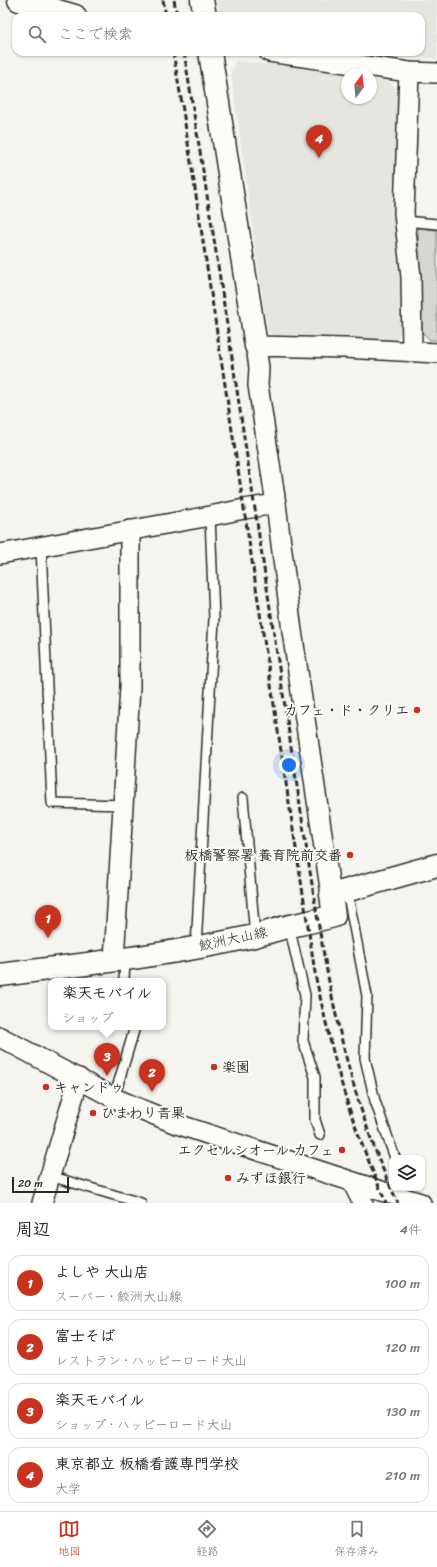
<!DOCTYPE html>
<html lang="ja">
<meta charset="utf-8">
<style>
:root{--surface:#fff;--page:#f6f6f6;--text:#222;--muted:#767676;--line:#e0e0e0;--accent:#c8321e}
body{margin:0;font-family:Sriracha,"Klee One",sans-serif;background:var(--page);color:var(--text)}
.controls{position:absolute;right:12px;bottom:12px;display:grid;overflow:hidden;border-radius:8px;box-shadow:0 1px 3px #0004}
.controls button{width:36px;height:36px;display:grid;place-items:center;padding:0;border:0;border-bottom:1px solid var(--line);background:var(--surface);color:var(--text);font:20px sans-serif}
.compass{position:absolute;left:341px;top:68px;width:36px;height:36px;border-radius:50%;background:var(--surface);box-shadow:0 1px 3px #0004;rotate:15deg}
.scale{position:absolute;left:12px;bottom:10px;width:57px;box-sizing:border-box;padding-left:4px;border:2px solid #2b2b2b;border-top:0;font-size:11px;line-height:14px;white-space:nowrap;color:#2b2b2b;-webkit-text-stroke:3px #fdfcf7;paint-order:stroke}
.you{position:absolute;left:289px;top:765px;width:14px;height:14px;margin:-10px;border:3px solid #fff;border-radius:50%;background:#1a73e8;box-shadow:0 0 0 6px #1a73e833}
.badge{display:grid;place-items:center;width:26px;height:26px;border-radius:50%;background:var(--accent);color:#fff;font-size:13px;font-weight:700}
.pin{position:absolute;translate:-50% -33px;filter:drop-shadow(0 1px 2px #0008)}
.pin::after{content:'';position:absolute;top:21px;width:14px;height:12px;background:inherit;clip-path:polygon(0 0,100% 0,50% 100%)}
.popup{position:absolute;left:48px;top:978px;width:118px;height:52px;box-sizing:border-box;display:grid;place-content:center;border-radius:8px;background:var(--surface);filter:drop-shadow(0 1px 3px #0005);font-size:13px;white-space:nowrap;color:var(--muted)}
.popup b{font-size:15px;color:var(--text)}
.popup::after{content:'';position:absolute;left:50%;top:100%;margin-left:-8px;border:8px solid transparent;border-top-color:var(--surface)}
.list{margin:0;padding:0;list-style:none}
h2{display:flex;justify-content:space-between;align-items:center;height:52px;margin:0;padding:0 16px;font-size:17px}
h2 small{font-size:13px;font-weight:400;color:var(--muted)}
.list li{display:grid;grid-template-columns:26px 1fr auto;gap:12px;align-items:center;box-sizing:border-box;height:56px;margin:0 8px 8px;padding:0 8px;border:1px solid var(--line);border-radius:12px}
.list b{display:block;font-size:15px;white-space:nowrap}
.list p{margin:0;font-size:13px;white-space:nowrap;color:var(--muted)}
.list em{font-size:13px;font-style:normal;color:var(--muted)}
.icon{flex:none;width:22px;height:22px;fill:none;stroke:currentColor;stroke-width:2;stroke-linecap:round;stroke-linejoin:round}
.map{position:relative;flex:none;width:437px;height:1203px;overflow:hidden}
.search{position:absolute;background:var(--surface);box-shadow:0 1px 3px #0004;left:12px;right:12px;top:12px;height:44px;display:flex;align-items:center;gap:10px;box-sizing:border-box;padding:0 14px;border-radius:12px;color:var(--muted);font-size:15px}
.sheet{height:308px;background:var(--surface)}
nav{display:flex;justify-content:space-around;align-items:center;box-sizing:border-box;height:56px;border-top:1px solid var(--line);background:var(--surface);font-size:11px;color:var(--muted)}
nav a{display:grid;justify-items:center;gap:2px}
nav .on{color:var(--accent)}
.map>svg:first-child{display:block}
.built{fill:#e6e5e0;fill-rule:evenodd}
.green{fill:#d7d6d2;stroke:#81807e}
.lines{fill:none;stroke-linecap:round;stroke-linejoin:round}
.lane-casing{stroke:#2b2b2b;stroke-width:12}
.street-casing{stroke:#2b2b2b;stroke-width:22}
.secondary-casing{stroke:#2b2b2b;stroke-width:25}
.lane{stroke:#fdfcf7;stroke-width:9}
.street{stroke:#fdfcf7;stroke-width:19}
.secondary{stroke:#fdfcf7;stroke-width:22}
.rail{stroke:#2b2b2b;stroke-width:3;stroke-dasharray:6 3;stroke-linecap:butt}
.poi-dot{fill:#c8321e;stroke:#fdfcf7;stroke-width:1.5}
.labels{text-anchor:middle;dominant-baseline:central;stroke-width:4;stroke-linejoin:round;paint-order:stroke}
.poi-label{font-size:14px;font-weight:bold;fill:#2b2b2b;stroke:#fdfcf7;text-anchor:start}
.street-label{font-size:14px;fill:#2b2b2b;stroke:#fdfcf7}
</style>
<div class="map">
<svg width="437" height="1203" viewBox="0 0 437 1203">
<rect width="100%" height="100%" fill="#f5f4ef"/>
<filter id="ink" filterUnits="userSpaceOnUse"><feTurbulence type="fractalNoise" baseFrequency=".025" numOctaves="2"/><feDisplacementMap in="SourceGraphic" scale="8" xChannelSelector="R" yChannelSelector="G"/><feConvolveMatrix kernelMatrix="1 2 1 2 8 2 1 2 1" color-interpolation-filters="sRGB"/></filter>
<g filter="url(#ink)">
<g class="built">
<path d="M216 0H437V58H422L383 52H421V16H219Z"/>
<path d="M236 61 382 74 398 91 395 218 403 279 401 333 396 340 277 338 267 330 231 73ZM347 74H371V98H347Z"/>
</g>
<path class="green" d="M418 228 437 230V340H430L422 332Z"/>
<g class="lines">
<defs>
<g id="lane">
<path d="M405 221 437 224"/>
<path d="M41 546 52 803 123 805"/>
<path d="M243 798 255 936"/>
<path d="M347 890 367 996 365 1058 375 1101 395 1158"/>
<path d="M289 926 305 995 303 1041 315 1077V1120L320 1135"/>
<path d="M196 947 214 619 210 516"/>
<path d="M124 981 125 959"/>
<path d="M114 1098 135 1027"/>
<path d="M50 1176 141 1203"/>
</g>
<g id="street">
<path d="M269 52 409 72 437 73"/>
<path d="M409 72 404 213 411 277 412 351"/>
<path d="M0 554 210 516 244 509 276 504"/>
<path d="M331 895 292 631 276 504 258 385 259 368 256 346 344 348 437 353"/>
<path d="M114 960 130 687V530"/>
<path d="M0 1037 114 1098 174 1123 381 1191 421 1203"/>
<path d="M352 1182 363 1203"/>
<path d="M42 1203 79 1078"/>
</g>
<g id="secondary">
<path d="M19 0 75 16"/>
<path d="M202 0 205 16"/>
<path d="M210 52 256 346"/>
<path d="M0 975C85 964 171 955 254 936 266 933 278 929 290 926 304 923 319 920 334 916L331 895 437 865"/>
</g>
</defs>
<use href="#lane" class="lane-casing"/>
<use href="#street" class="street-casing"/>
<use href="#secondary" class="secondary-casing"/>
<use href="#lane" class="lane"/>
<use href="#street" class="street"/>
<use href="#secondary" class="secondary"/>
<g class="rail">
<path d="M163 0 166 16"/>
<path d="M174 0 177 16"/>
<path d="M173 52 182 104 316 979C325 1018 333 1056 345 1095 356 1132 371 1167 386 1203"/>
<path d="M184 52 214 239 309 865C327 980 347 1097 398 1203"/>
</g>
</g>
</g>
<g class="poi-dot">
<circle cx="417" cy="710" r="4"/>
<circle cx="350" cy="855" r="4"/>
<circle cx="214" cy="1067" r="4"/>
<circle cx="46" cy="1087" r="4"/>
<circle cx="93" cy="1113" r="4"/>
<circle cx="342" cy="1150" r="4"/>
<circle cx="228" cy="1178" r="4"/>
</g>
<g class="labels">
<g class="poi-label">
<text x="409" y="710" text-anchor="end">カフェ・ド・クリエ</text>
<text x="342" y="855" text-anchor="end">板橋警察署 養育院前交番</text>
<text x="222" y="1067">楽園</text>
<text x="54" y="1087">キャンドゥ</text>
<text x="101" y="1113">ひまわり青果</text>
<text x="334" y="1150" text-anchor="end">エクセルシオール カフェ</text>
<text x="236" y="1178">みずほ銀行</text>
</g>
<g class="street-label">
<text transform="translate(233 939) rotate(-12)">鮫洲大山線</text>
</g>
</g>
</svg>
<div class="controls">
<button><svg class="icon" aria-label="layers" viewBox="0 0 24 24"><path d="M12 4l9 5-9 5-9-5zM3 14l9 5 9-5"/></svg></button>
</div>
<svg class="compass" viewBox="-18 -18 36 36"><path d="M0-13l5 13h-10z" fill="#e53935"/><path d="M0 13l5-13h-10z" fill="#767676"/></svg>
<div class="scale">20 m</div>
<div class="you"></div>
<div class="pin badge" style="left:48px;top:938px">1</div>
<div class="pin badge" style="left:152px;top:1092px">2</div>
<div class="pin badge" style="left:107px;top:1076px">3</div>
<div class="popup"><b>楽天モバイル</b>ショップ</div>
<div class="pin badge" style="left:319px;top:158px">4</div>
<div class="search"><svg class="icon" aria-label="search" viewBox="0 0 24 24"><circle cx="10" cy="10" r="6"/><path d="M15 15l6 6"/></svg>ここで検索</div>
</div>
<section class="sheet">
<h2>周辺<small>4件</small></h2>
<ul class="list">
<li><span class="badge">1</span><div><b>よしや 大山店</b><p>スーパー · 鮫洲大山線</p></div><em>100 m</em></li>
<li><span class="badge">2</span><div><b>富士そば</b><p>レストラン · ハッピーロード大山</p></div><em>120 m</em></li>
<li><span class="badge">3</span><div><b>楽天モバイル</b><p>ショップ · ハッピーロード大山</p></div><em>130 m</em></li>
<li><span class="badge">4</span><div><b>東京都立 板橋看護専門学校</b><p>大学</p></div><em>210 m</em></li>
</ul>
</section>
<nav>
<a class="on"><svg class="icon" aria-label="map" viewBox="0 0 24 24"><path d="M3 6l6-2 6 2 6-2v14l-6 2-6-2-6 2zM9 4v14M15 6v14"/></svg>地図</a>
<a><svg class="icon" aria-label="directions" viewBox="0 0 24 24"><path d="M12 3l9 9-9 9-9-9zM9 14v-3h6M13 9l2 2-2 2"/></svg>経路</a>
<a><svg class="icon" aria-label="saved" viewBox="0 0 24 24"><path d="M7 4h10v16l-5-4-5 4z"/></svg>保存済み</a>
</nav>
